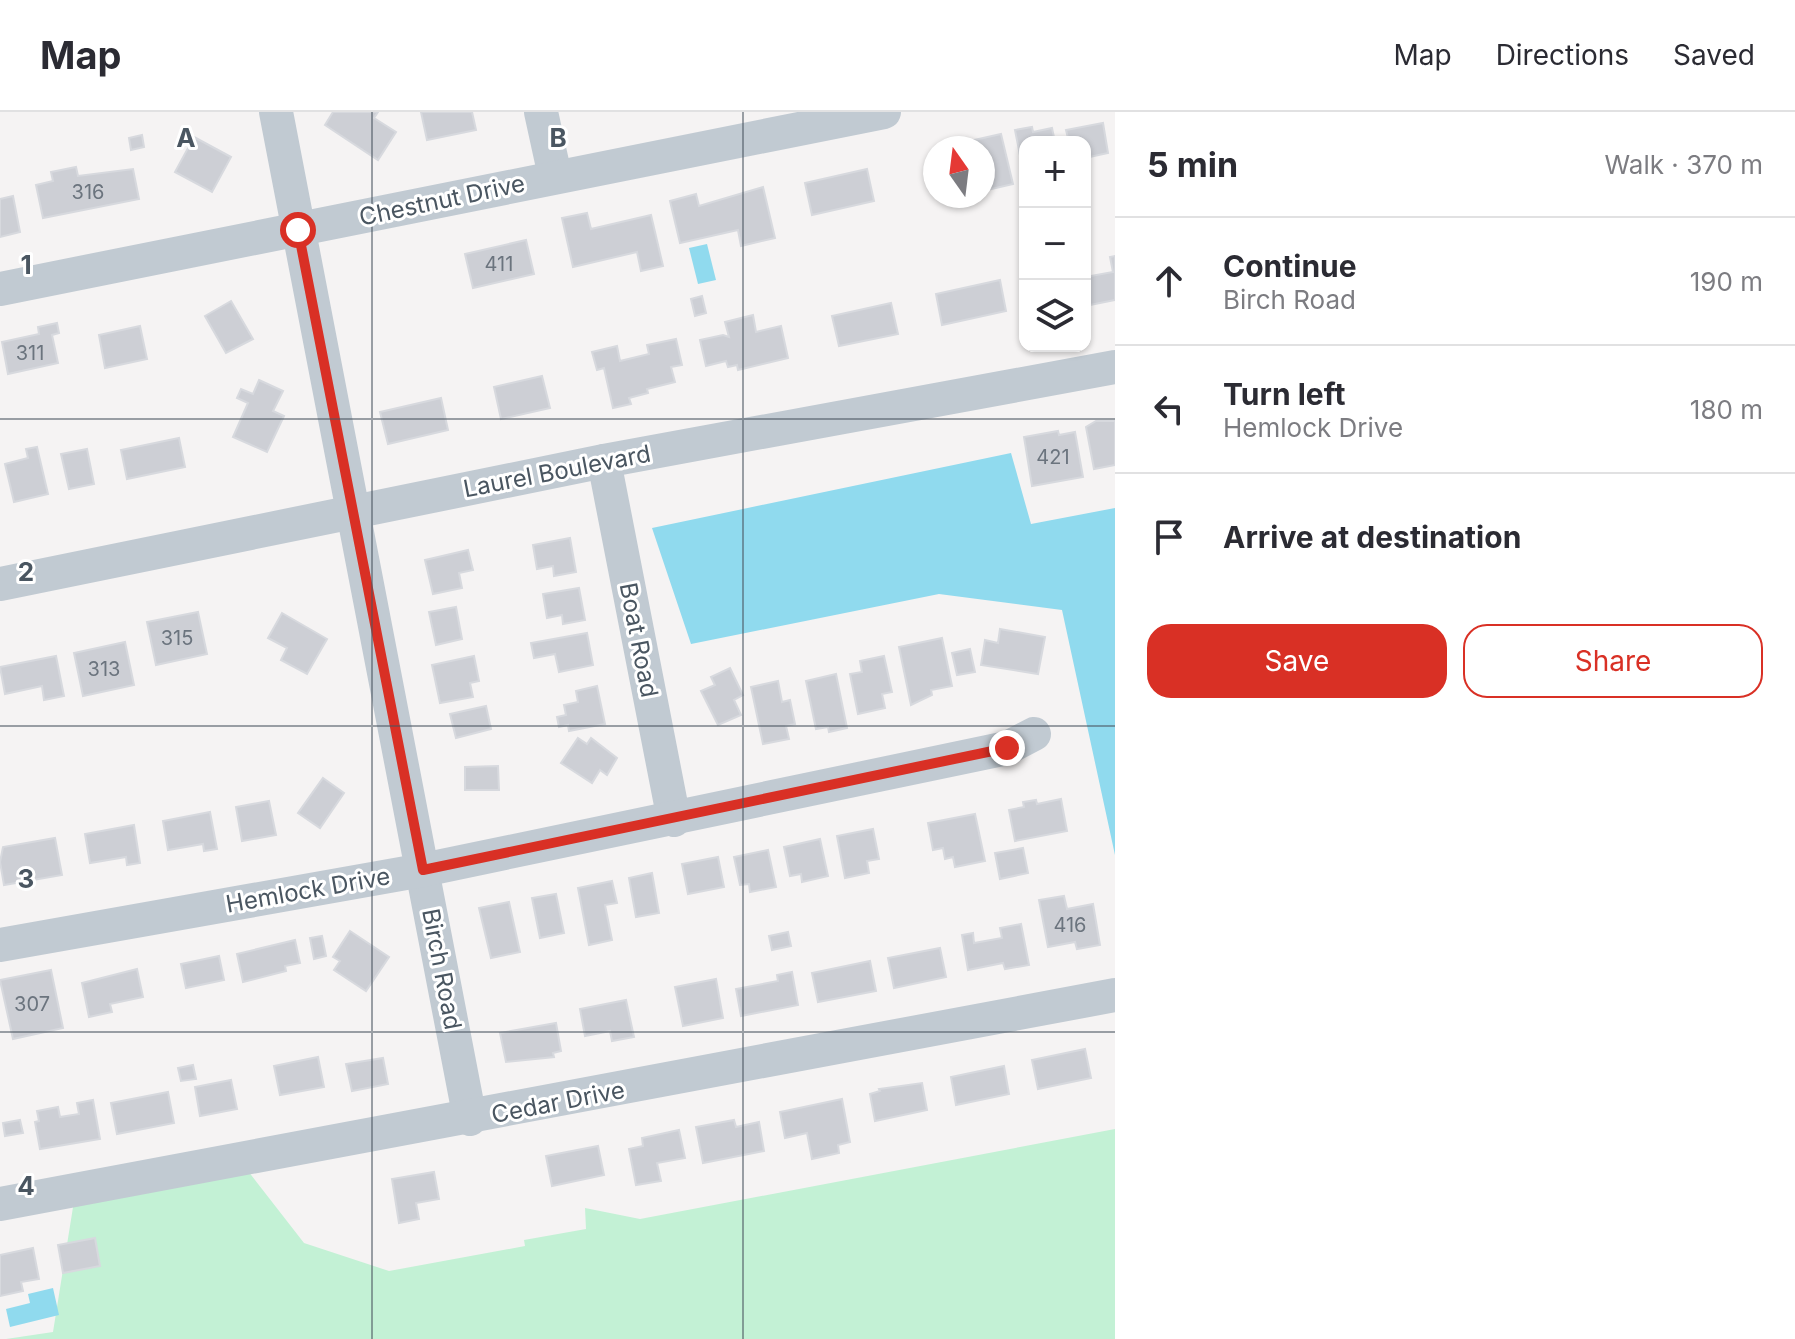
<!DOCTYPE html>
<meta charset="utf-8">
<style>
:root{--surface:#fff;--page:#f2f2f3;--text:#2b2b33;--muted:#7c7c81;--line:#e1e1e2;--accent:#d93025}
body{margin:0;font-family:Inter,sans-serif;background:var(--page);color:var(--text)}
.controls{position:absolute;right:24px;top:24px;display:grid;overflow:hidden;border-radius:16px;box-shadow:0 2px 6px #0004}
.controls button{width:72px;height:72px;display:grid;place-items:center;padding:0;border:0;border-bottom:2px solid var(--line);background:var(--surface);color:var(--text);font:40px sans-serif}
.compass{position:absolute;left:923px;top:24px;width:72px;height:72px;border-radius:50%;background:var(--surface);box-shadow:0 2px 6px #0004;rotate:346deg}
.stop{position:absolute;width:24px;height:24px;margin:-18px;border:6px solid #d93025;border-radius:50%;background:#fff}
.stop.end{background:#d93025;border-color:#fff;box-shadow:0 2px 8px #0008}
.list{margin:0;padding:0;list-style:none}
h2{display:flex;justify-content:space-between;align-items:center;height:104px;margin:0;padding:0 32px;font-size:34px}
h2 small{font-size:26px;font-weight:400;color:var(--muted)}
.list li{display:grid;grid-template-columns:52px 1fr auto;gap:24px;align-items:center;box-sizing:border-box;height:128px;padding:0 32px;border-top:2px solid var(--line)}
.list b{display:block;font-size:30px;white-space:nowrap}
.list p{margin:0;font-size:26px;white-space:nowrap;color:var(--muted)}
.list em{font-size:26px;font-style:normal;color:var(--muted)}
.actions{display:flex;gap:16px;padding:24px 32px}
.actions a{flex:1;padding:18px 0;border:2px solid var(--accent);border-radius:24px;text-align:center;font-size:28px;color:var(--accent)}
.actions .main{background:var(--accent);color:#fff}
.icon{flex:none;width:44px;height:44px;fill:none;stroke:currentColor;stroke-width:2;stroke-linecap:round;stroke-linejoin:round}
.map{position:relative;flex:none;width:1115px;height:1227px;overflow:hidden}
header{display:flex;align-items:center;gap:48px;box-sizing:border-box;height:112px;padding:0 40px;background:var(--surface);border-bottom:2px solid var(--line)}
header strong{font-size:38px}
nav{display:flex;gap:44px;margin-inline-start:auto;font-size:28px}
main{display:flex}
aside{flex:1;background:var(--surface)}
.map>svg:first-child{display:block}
.green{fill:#c3f1d5}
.water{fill:#90daee}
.building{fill:#cdcfd5;stroke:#d7d9de;stroke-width:2}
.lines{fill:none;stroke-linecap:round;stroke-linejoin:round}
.minor{stroke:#c1cad2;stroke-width:34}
.route{stroke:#d93025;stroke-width:10}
.grid{fill:none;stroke:#4a5661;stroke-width:2;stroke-opacity:0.55}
.labels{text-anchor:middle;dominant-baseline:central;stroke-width:6;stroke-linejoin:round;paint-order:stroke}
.number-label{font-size:20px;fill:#6b747e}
.street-label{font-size:24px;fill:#4a5661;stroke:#fff}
.grid-label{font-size:26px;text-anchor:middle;font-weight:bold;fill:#4a5661;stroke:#fff;stroke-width:6;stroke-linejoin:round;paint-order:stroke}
</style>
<header>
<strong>Map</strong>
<nav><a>Map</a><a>Directions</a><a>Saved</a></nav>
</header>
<main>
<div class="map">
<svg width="1115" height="1227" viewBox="0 0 1115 1227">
<rect width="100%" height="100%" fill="#f5f3f3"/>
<path class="green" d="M1115 1017V1227H6L53 1220 74 1089 248 1059 304 1131 389 1159 525 1134 524 1128 586 1117 585 1096 640 1107Z"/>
<g class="water">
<path d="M707 132 716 168 698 172 689 136Z"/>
<path d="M1011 341 1031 412 1115 396V743L1062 498 939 482 691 532 652 416Z"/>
<path d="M53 1176 59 1203 10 1215 6 1197 30 1191 28 1182Z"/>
</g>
<g class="building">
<path d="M333 0H378L374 6 396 20 378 48 325 13Z"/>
<path d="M421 0H472L476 18 427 28Z"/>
<path d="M1103 11 1108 41 1085 46V30H1069L1066 18Z"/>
<path d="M1032 15 1033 20 1052 16 1055 30H1025L1023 59 1015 18Z"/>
<path d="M1001 22 1013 72 983 79V36H964L975 33 974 28Z"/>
<path d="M142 23 144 35 131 38 129 26Z"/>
<path d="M194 25 231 45 212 80 175 60Z"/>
<path d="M76 55 78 64 133 57 139 87 43 106 36 73 53 69 51 60Z"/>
<path d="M867 57 874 89 812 103 805 71Z"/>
<path d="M763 75 775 126 741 134 738 118 680 131 670 89 696 82 699 94Z"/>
<path d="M13 84 20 120 0 125V87Z"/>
<path d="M587 101 591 117 651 103 663 154 641 159 637 140 573 155 562 106Z"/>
<path d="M526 128 534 162 473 176 465 142Z"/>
<path d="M1115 144V188L1085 194V165L1113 160 1110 145Z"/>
<path d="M1000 168 1006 199 942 213 936 182Z"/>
<path d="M702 184 706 201 695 204 691 187Z"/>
<path d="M231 189 253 227 226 241 205 204Z"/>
<path d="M891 191 898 222 839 234 832 204Z"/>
<path d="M753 203 756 220 781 214 788 246 738 258 737 253 728 255 726 249 706 254 700 228 723 223 729 225 725 210Z"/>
<path d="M57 211 59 221 52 223 58 251 8 262 2 230 39 222 38 215Z"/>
<path d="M140 214 147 247 105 256 99 223Z"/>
<path d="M676 227 682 253 671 255 675 270 647 277 648 281 629 286 631 292 613 296 604 256 597 258 592 240 617 234 620 249 649 242 647 233Z"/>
<path d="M542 264 550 296 501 307 494 275Z"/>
<path d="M259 268 283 279 273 299 284 304 267 340 233 325 248 291 237 286 241 277 253 282Z"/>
<path d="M441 286 448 318 388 332 380 300Z"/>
<path d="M1096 309H1115V353L1094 357 1086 315Z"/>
<path d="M1058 319 1059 323 1075 320 1083 365 1032 374 1024 325Z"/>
<path d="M179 326 185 355 127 367 121 338Z"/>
<path d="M37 335 48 382 14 390 5 352 28 346 26 337Z"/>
<path d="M87 337 94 372 69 377 61 342Z"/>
<path d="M570 426 576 460 554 464 553 454 537 457 533 433Z"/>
<path d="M468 438 473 458 459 461 462 476 433 482 425 448Z"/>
<path d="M579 476 585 508 563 512 562 503 547 506 543 482Z"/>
<path d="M456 495 462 527 436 533 429 500Z"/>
<path d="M198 500 207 542 156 553 147 510Z"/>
<path d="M282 501 327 527 307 562 281 548 287 536 268 526Z"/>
<path d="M1000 517 1045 525 1038 562 981 553 985 528 998 531Z"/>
<path d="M587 521 593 553 559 560 555 542 534 546 531 531Z"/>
<path d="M942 526 952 574 931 578 932 583 911 593 899 535Z"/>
<path d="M125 530 134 573 83 584 74 541Z"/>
<path d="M970 537 975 560 957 563 952 541Z"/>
<path d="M56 544 64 584 44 588 42 574 5 582 0 555Z"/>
<path d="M474 544 479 569 470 571 473 585 440 591 432 553Z"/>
<path d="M884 544 892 580 882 582 885 596 858 602 850 562 862 560 860 549Z"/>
<path d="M730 556 743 583 734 588 741 603 718 613 701 579 715 573 711 565Z"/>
<path d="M836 562 847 616 829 620 828 615 816 617 806 569Z"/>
<path d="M778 569 782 590 790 588 795 612 786 614 789 627 763 632 751 575Z"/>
<path d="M597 574 605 612 569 619 568 613 559 615 557 605 566 603 564 593 578 590 576 579Z"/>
<path d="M486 594 491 617 456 626 450 602Z"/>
<path d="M578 626 587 632 591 626 617 646 607 663 600 658 592 671 561 651Z"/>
<path d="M498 654 499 678H465V655Z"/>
<path d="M323 666 344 681 320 716 298 701Z"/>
<path d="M1061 687 1067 719 1015 729 1009 698 1024 695 1023 690 1036 688 1037 692Z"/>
<path d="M269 689 276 723 242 729 236 695Z"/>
<path d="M210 700 217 737 204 739 203 732 168 738 163 709Z"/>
<path d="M975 702 985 749 955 755 953 745 945 747 943 736 933 738 928 711Z"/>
<path d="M134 713 140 751 127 753 126 745 90 751 85 722Z"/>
<path d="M873 717 879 747 867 749 869 761 845 766 837 724Z"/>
<path d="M55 726 62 763 4 773 0 750 3 735Z"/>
<path d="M820 727 828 764 802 770 801 762 790 764 784 735Z"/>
<path d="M1023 736 1028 761 1000 767 995 741Z"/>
<path d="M768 738 776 775 750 780 749 772 740 773 734 745Z"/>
<path d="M718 745 724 775 688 782 682 752Z"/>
<path d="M652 761 659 801 636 805 629 766Z"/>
<path d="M612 769 617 791 605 793 612 828 589 833 578 776Z"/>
<path d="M556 782 564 821 540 826 532 786Z"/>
<path d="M1064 784 1067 797 1093 792 1100 833 1077 837 1075 830 1048 835 1039 788Z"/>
<path d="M509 790 520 840 491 846 479 796Z"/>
<path d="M1021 812 1029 853 1005 857 1003 851 968 858 962 823 973 821 974 831 1002 826 1000 816Z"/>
<path d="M350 819 389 845 366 879 334 858 340 849 333 845Z"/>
<path d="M788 820 791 834 772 838 769 824Z"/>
<path d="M322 824 326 844 314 847 310 826Z"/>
<path d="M295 828 300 851 285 854 286 859 243 870 237 842Z"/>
<path d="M940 836 946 865 894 876 888 846Z"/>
<path d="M219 844 224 868 186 876 181 852Z"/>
<path d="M870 849 876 879 818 890 812 861Z"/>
<path d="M137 857 143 885 110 892 112 900 89 905 82 871Z"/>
<path d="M51 858 63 916 13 927 0 868Z"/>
<path d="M792 860 798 893 741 904 736 877 778 869 777 863Z"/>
<path d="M716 867 723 906 683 914 675 875Z"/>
<path d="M626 888 634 925 612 929 610 919 585 924 580 897Z"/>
<path d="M556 911 561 939 553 941 554 945 506 950 500 921Z"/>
<path d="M1085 937 1091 966 1038 977 1032 948Z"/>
<path d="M318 945 324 975 280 983 274 954Z"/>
<path d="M383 946 388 972 352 979 346 952Z"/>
<path d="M193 953 196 967 181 969 178 956Z"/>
<path d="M1004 954 1009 982 956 993 951 965Z"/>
<path d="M231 968 237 997 200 1004 195 975Z"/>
<path d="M922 971 927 998 875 1009 870 982 880 979 879 977Z"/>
<path d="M168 980 174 1011 117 1022 111 991Z"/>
<path d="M842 987 850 1030 838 1033 839 1041 812 1047 807 1021 785 1026 780 1000Z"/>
<path d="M93 988 100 1027 40 1037 35 1010 39 1009 37 999 58 995 60 1005 79 1002 77 991Z"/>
<path d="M20 1008 23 1021 5 1024 3 1011Z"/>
<path d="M734 1008 736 1015 759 1010 764 1039 703 1051 696 1015Z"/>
<path d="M679 1018 685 1046 657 1051 661 1069 636 1073 629 1037 643 1034 642 1026Z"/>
<path d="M598 1034 604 1063 552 1074 546 1044Z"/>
<path d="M434 1060 439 1087 416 1091 419 1107 399 1111 392 1067Z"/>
<path d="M95 1126 100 1154 63 1161 58 1133Z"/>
<path d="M33 1136 39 1167 21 1170 23 1179 0 1184V1143Z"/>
</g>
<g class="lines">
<g class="minor">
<path d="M276 0 470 1007"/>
<path d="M541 0 555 64"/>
<path d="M0 177 884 0"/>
<path d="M604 349 674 708"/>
<path d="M0 472 604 349 1115 255"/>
<path d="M0 833 423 758 1007 636 1034 622"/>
<path d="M0 1092 1115 883"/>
</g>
</g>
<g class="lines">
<path class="route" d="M298 118 423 758 1007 636"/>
</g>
<path class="grid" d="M372 0V1227M743 0V1227M0 307H1115M0 614H1115M0 920H1115"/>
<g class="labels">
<g class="number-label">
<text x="88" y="80">316</text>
<text x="499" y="152">411</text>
<text x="30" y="241">311</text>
<text x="1053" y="345">421</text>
<text x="177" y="526">315</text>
<text x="104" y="557">313</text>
<text x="1070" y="813">416</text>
<text x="32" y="892">307</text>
</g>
<g class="street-label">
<text transform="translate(442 88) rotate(-12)">Chestnut Drive</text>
<text transform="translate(557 359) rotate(-11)">Laurel Boulevard</text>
<text transform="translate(639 528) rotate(79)">Boat Road</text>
<text transform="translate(308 778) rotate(-10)">Hemlock Drive</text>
<text transform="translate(442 857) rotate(79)">Birch Road</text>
<text transform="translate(558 990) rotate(-11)">Cedar Drive</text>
</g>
</g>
<g class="grid-label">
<text x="186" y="35">A</text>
<text x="558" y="35">B</text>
<text x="26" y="162">1</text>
<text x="26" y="469">2</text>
<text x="26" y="776">3</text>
<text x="26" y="1083">4</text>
</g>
</svg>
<div class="controls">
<button>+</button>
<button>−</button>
<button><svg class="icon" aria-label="layers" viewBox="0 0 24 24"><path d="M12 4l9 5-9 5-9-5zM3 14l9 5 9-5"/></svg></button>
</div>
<svg class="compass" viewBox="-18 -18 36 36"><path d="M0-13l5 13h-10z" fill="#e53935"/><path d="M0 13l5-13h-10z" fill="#7c7c81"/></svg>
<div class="stop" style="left:298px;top:118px"></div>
<div class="stop end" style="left:1007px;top:636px"></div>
</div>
<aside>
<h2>5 min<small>Walk · 370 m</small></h2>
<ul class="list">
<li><svg class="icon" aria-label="ahead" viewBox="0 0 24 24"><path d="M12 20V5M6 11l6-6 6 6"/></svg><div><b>Continue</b><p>Birch Road</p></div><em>190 m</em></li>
<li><svg class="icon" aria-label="left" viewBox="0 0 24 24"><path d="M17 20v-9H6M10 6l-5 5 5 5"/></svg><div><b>Turn left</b><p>Hemlock Drive</p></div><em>180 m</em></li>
<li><svg class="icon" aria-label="arrive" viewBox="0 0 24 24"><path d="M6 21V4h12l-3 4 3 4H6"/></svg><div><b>Arrive at destination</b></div></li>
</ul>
<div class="actions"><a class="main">Save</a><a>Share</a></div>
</aside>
</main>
